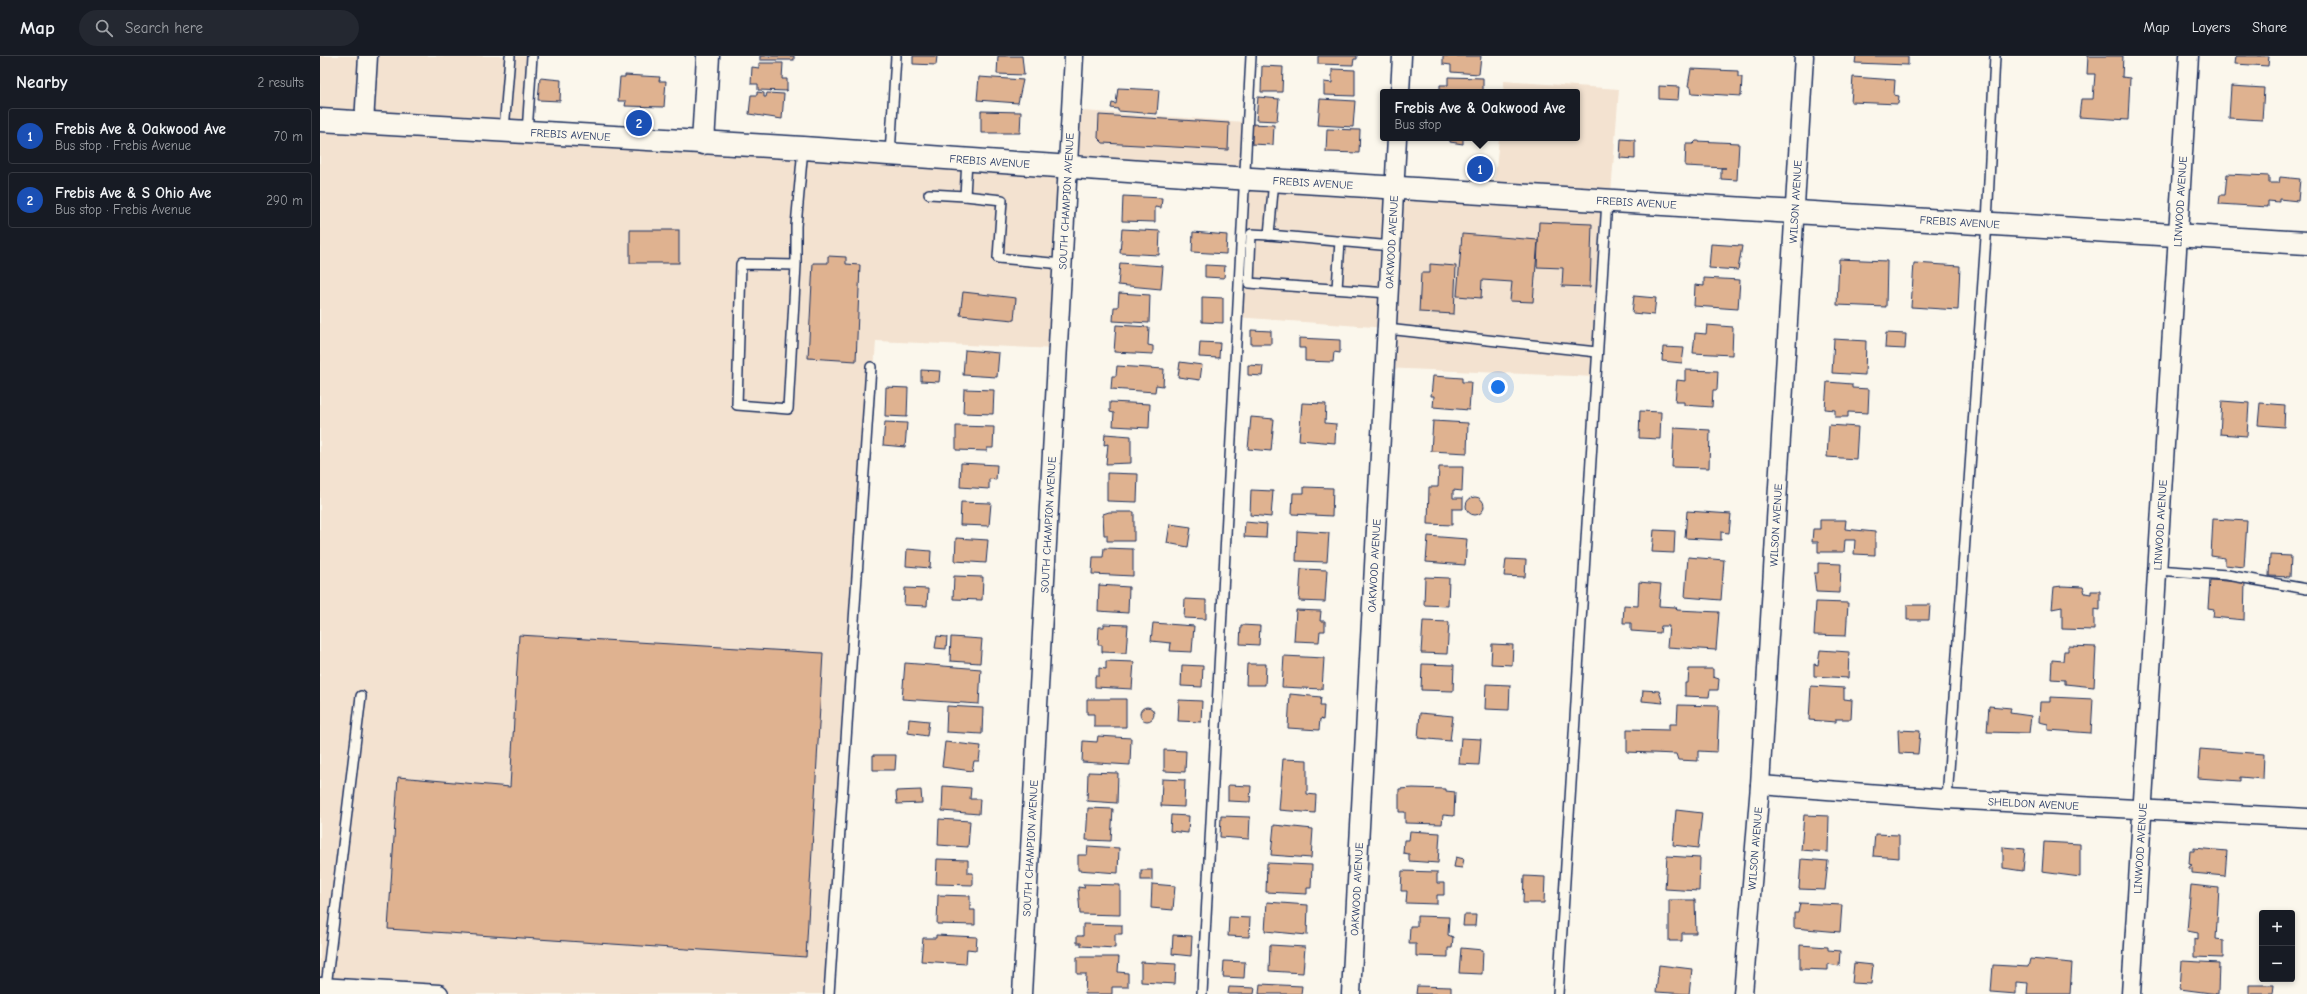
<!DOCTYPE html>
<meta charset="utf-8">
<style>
:root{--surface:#171b24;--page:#242831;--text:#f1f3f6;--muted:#9ea1a6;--line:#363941;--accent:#0b8043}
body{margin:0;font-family:"Comic Neue",sans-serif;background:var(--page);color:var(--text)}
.controls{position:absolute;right:12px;bottom:12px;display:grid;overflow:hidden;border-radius:4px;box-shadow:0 2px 6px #0003}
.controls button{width:36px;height:36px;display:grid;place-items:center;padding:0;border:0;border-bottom:1px solid var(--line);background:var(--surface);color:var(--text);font:20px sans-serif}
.you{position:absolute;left:1178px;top:331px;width:14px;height:14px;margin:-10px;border:3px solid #fff;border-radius:50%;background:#1a73e8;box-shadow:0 0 0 6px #1a73e833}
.badge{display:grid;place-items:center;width:26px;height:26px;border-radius:50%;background:var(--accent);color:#fff;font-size:13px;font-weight:700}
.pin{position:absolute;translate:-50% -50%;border:2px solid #fff;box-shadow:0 1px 4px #0006}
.popup{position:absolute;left:1060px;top:33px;width:200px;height:52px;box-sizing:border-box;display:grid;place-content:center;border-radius:4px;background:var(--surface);filter:drop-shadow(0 1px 3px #0005);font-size:13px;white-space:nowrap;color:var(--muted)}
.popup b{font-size:15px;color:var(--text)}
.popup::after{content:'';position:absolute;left:50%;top:100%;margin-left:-8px;border:8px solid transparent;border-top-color:var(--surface)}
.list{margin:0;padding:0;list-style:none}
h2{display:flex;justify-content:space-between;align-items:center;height:52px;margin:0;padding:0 16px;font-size:17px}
h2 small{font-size:13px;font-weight:400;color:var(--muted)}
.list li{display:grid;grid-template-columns:26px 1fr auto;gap:12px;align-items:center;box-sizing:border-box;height:56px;margin:0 8px 8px;padding:0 8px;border:1px solid var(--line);border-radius:4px}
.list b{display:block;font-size:15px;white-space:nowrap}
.list p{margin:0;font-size:13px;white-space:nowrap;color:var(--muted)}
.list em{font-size:13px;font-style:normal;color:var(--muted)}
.icon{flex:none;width:22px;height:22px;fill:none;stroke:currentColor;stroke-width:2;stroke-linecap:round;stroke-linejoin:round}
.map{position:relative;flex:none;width:1987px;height:938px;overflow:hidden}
header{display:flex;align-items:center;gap:24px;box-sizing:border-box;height:56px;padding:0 20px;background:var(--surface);border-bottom:1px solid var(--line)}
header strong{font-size:19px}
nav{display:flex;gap:22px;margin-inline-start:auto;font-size:14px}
.search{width:280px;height:36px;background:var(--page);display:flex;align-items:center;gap:10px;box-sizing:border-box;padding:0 14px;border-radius:22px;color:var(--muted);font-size:15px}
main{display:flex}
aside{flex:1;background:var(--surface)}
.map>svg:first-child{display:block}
.built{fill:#f3e2d0}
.building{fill:#dfb290;stroke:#1b2f5e}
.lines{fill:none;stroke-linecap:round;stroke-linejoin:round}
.service-casing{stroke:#1b2f5e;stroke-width:12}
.minor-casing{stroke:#1b2f5e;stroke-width:21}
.tertiary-casing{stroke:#1b2f5e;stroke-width:25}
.secondary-casing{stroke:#1b2f5e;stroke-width:25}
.service{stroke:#fbf7ec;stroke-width:9}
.minor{stroke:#fbf7ec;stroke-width:18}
.tertiary{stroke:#fbf7ec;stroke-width:22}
.secondary{stroke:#fbf7ec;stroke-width:22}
.labels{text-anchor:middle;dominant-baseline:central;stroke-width:4;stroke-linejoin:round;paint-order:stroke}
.street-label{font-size:11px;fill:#1b2f5e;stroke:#fbf7ec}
</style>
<header>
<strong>Map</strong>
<div class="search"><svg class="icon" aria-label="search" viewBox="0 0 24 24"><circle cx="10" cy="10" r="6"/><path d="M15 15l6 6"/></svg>Search here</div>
<nav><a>Map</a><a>Layers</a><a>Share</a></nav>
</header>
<main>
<aside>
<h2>Nearby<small>2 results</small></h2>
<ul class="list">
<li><span class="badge" style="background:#1a4fb4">1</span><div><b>Frebis Ave &amp; Oakwood Ave</b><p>Bus stop · Frebis Avenue</p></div><em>70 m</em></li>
<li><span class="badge" style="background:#1a4fb4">2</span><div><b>Frebis Ave &amp; S Ohio Ave</b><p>Bus stop · Frebis Avenue</p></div><em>290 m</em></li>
</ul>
</aside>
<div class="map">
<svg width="1987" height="938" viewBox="0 0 1987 938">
<rect width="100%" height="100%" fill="#fbf7ec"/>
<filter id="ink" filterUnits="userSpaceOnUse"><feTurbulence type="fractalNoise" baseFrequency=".025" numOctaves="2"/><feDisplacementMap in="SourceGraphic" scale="8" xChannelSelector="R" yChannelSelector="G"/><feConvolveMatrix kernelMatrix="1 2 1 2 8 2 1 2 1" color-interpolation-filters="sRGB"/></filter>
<g filter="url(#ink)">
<path class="built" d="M0 0H213L209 75 745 107 748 54 925 66 923 118 1174 133 1179 82H1257V36H1183L1184 25 1299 33 1277 321 1063 312 1068 272 915 261 922 125 747 113 736 293 556 285 512 938H0Z"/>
<g class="building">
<rect x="440" y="0" width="34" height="4"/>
<path d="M593 0H617L616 9 593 8Z"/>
<path d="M678 0H702L704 19 677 18Z"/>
<path d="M998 0H1037V3H1034L1033 9 998 8Z"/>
<path d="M1123 0H1161L1159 18 1131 16V9L1123 8Z"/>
<path d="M1536 0H1588V9L1535 7Z"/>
<path d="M1768 0H1803L1802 21 1810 22 1808 64 1759 61 1761 43H1773L1775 18H1767Z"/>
<path d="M1916 0H1949L1948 10 1915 8Z"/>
<path d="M439 7H463L462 23H467V35L438 34V28H431L432 11 439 12Z"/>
<path d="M942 10 963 11 962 36H941Z"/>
<path d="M1012 13 1035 14V40L1004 39V26L1012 27Z"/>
<path d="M1371 13 1418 15V21H1422L1421 40 1372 37 1371 31 1368 30Z"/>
<path d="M305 19 340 21 339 25H346L344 51 305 50 306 45H298L300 21H305Z"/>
<path d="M659 21 703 24 698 47 657 44Z"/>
<path d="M1128 21 1163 22V36H1120V29H1128Z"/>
<path d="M1533 21 1575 24 1574 39 1579 40 1578 48 1531 46Z"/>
<path d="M220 22 241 24 240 45 218 44Z"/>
<path d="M1339 30 1359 31 1358 44 1339 43Z"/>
<path d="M1911 30 1944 32 1942 64 1909 62Z"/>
<path d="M798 32 839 34 837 58 798 55V53L791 52 792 47 796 48Z"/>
<path d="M437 36 444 37V41H446L447 37 464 38 462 63 429 58 431 39H437Z"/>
<path d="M938 41 959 43 957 65 936 64Z"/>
<path d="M1000 43 1035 45 1033 71 998 69Z"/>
<path d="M661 55 701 56 700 77H661Z"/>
<path d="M779 59 909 67 908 94 783 87 778 82Z"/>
<path d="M931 68 954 69 953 89 930 88Z"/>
<path d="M1007 73 1040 74 1039 97 1006 96Z"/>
<path d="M1130 82H1155H1143V88L1130 86Z"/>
<path d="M1301 83 1315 84V103L1300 102Z"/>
<path d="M1376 85 1419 87 1417 124 1401 123V112H1406L1365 110 1366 88H1373Z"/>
<path d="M1907 118 1949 120V127H1959L1960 121 1980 123 1978 145 1959 143V146L1948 145V151L1899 148 1900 139H1905Z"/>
<path d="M803 140 842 142 841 152 835 151V166L802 165Z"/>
<path d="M1219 166 1272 168 1270 231 1242 230 1243 212 1217 211Z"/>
<path d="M802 173 840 175 839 199 800 197Z"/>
<rect x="310" y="174" width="49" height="33"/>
<path d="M873 176 907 179 906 198 872 196Z"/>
<path d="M1142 178 1218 184 1213 246 1190 245 1192 226 1162 224 1161 242 1137 240Z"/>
<path d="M1391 188 1422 190 1418 214 1389 212Z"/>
<path d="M508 200 526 201V208L540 209 536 305 488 302 493 207H508Z"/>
<path d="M1519 203 1567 205 1566 251 1517 249Z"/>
<path d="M800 207 843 210 841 233 798 229Z"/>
<path d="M1594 207 1640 210 1638 254 1591 251Z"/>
<path d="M1110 208 1136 210 1134 258 1099 256 1101 217H1110Z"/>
<path d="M885 209 905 210 904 222 885 221Z"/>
<path d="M1384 222 1420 224 1418 253 1374 250 1375 229 1384 230Z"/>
<path d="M643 236 696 242 694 264 640 259Z"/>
<path d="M799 237 830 239 829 267 793 265 794 251H798Z"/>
<path d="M1314 240 1336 242 1334 259 1312 257Z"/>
<path d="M882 241 903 242V267L882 266Z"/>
<path d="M796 269 829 271 828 289 833 290V298L794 296Z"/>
<path d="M1387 269 1413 271 1412 299 1373 297 1375 277 1386 278Z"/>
<path d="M931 274 951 275V288H931Z"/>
<path d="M1566 277 1586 278 1585 293 1565 292Z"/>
<path d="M979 282 1020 284V297L1014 296 1013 306 985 305V292H979Z"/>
<path d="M1514 283 1546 285 1545 319 1512 317Z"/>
<path d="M880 286 900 287 899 302 879 301Z"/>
<path d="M1343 291 1364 292 1362 307 1342 305Z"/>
<path d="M645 294 679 297 677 321 643 319Z"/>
<path d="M860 306 882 309 880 324 858 321Z"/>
<path d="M928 309 943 310 942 320 928 319Z"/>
<path d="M797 310 844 313 843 330 836 329 835 336 791 333 792 320H796Z"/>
<path d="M601 314 620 315 619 326 601 325Z"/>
<path d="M1365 314 1398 315 1397 334H1393L1392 351 1364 349V346H1355L1357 324 1365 325Z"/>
<path d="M1113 320 1142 322V326H1151L1149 354 1113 351 1114 340H1111Z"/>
<path d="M1507 326 1532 328V332L1549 333 1548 357 1528 356V361H1515V354L1505 353Z"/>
<path d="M566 331 588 332 587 361 565 360Z"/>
<path d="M644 333 674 334 673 358 643 357Z"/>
<path d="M1902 345 1929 347 1927 380 1900 378Z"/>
<path d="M790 346 830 348 829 372 793 370 794 357 790 356Z"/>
<path d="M982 347 1006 348 1005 367 1016 368 1015 387 979 384Z"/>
<path d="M1940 347 1965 349 1964 371 1938 369Z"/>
<path d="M1320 355 1341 356 1340 383 1319 382Z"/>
<path d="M931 361 954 363 951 395 928 393Z"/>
<path d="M1113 365 1148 367 1147 397 1111 395Z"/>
<path d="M565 366 587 367 585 391 563 389Z"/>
<path d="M1509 369 1538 371 1536 403 1507 401Z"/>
<path d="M636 370 674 371 673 392H667V395L636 394Z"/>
<path d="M1354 372 1390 374 1389 412 1352 411Z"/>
<path d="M785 378 811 380V407L786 408 788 388 784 389Z"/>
<path d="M641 407 677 409 676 424 669 423V433L640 431Z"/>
<path d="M1119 411H1143L1142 435 1133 434V442H1143V453H1132V469L1108 468 1109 431H1118Z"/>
<path d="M787 417 818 418 817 446 787 445Z"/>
<path d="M984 431 1013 432 1012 460 972 458 973 437H984Z"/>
<path d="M931 434 953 435 951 461 930 459Z"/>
<circle cx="1155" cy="450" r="9"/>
<path d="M641 446 671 447 669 470 640 469Z"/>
<path d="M1367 455 1411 458 1409 477 1401 476V484L1365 482Z"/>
<path d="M789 456H814V485H787V479H784L783 458Z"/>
<path d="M1893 463 1927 465 1924 511 1905 509V502L1891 500Z"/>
<path d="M1500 464H1526L1525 473 1555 476V499L1534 498 1535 484H1525L1524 496H1498V486H1492L1493 473H1500Z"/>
<path d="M925 466 947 468 946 482 924 481Z"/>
<path d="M850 468 871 471 868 491 847 487Z"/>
<path d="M1334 474 1355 475 1354 497 1332 496Z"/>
<path d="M977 475 1009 477 1007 506 976 505Z"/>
<path d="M1108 480 1147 483 1145 509 1106 506Z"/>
<path d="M636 482 668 484 666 507 635 505Z"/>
<path d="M784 492 813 493V520L772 518 773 501H783Z"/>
<path d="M587 493 611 495 610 512 586 510Z"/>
<path d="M1950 499 1971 500 1970 521 1949 520Z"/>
<path d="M1368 501 1404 504 1401 544 1365 541Z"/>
<path d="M1186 503 1206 504 1205 521 1184 520Z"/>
<path d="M1498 507 1521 508 1520 537 1496 536 1494 517H1498Z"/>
<path d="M981 513 1007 514 1005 546 979 545Z"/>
<path d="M634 520 663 521 662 544 633 543Z"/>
<path d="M1105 521 1129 522 1128 550 1104 549Z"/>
<path d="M1890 524 1925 526 1924 564 1893 561 1894 553 1888 552Z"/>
<path d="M1319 526 1341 528 1339 550 1356 551 1357 554 1399 556 1396 594 1347 591 1349 570H1341L1340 577 1311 575V567H1303L1304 549 1318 550Z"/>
<path d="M779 529 809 531 808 557 778 555Z"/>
<path d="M1742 530 1763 531 1765 537 1771 538V535H1780V554L1774 553V574L1742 573V551L1732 553 1734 531Z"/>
<path d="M585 532 608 533 607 550 584 549Z"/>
<path d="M865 543 886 544V563L864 562Z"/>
<path d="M1496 546 1528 547 1526 580 1494 579Z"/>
<path d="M1587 549H1610L1609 564H1587Z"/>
<path d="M976 554 1001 555 1000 565H1005V575H1000L999 586 974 585Z"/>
<path d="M1103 565 1129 566 1127 598 1101 597Z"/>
<path d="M833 567 874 570 872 596 850 595 851 587 831 585Z"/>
<path d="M784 568 808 569 806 597 782 596V589H778L779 571H784Z"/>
<path d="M921 569 940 570 939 589 920 588Z"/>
<path d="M199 579 503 597 486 901 68 873 78 721 190 731Z"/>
<path d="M617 580 627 581 626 593 615 592Z"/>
<path d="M631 581 662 583 660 607 630 605Z"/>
<path d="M1172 588 1193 589 1192 609 1171 608Z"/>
<path d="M1748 590 1776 591 1774 631 1745 628V624L1731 623 1732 604 1743 605 1744 595H1748Z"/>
<path d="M1500 594 1529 596 1528 622 1494 620V608L1498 609Z"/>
<path d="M964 600 1004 602 1002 633 962 631Z"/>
<path d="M786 605 814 606 812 633 775 631V620H779V612L786 613Z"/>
<path d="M585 607 661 613 659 648 582 643Z"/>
<path d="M927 608H946L945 629H926Z"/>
<path d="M1102 608 1134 609 1133 635 1101 634Z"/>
<path d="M862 609 883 610 882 631 861 630Z"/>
<path d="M1369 613H1393V621L1399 623 1398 634H1390L1389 641 1365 640V627H1368Z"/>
<path d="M1166 628 1190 629 1189 654 1165 653Z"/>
<path d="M1491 630 1524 632V643L1532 644 1531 663H1516V666L1489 664Z"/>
<path d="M1323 634 1339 635 1343 647 1322 645Z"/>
<path d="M970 638 1001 641 1000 650H1004L1003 664 1000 663 999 674 968 672Z"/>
<path d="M1730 641 1773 643 1771 677 1728 674V668L1719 666 1720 646H1730Z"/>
<path d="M767 643H806V671H774V658H767Z"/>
<path d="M859 644 882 645 881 666 858 665Z"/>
<path d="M1358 649 1399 650 1397 696 1378 695V705L1358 704 1356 698 1307 696V673L1349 674V668H1357Z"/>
<path d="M627 650 663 652 662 678 626 676Z"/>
<path d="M1669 650 1691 652 1690 657 1711 660 1709 677 1667 676Z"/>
<circle cx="827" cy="658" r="7"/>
<path d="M1100 657 1133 660 1130 685 1098 682Z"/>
<path d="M589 663 609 665 607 680 588 677Z"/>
<path d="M1578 674 1600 675 1598 698 1579 697Z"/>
<path d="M778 680 811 682 810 709 762 706 763 685 777 686Z"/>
<path d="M1141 682 1161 683 1159 709 1139 708Z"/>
<path d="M625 686 661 690 659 705H654L652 715 622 711Z"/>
<path d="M1880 693 1944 698 1943 723 1920 721V725L1878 722Z"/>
<path d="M844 694 866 695 865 716 844 715Z"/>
<path d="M553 699H576L575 714H553Z"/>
<path d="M963 703 987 704V738L996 739 995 757 959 754Z"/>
<path d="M768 716 798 717 797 747 767 745Z"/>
<path d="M842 723 865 724 864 751 841 750Z"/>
<path d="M908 729 931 730 930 746 908 745Z"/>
<path d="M623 730 651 732 650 743H660L659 758 622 755Z"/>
<path d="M1093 732 1126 733V735L1135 736 1134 760 1123 759 1122 768 1085 767V756H1079V733Z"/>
<path d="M601 734 602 747 577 748 576 735Z"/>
<path d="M768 752 793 753 791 785 766 784Z"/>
<path d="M1356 754 1382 757 1378 792 1353 789Z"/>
<path d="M851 759 869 760 868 777 850 775Z"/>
<path d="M1484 759 1509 760 1508 796 1481 794Z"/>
<path d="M901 760 930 761 929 783 900 781Z"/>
<path d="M619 763 650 765 648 791 618 789Z"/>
<path d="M954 769 993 773 991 802 951 799Z"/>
<path d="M1090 775 1120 777 1118 807 1089 805V798L1083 797 1084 784H1089Z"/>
<path d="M1555 778 1579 779V802L1553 800Z"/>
<path d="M1724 786 1760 788V821L1722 816Z"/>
<path d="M768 790 799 792 798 817 758 814V799H767Z"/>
<path d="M1683 791 1705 793 1703 815 1683 812Z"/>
<path d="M1874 792 1907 795 1905 820 1872 817V812L1869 814V811L1872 809 1869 808 1870 795H1874Z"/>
<path d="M1347 800 1380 802 1379 835 1345 833Z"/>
<path d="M1136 801 1144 803 1142 812 1134 811Z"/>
<path d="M617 803 648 804V817H653V829L616 828Z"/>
<path d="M1481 803 1508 805 1505 834 1479 833Z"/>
<path d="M947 807 992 809 991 832H987V838L946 836Z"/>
<rect x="821" y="814" width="11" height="10"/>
<path d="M1082 815 1117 816V827H1124V839H1117V848L1086 847 1087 835H1081Z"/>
<path d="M1204 820 1225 821 1224 847H1203Z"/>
<path d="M763 828 800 829V859L760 858 758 831 765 832Z"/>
<path d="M832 828 855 830 853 854 831 852Z"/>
<path d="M1871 829 1899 832 1896 883 1903 884V902L1874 901V882L1878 883V877L1867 875Z"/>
<path d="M618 839 650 840V854H655V869L617 868Z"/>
<path d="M1349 844H1375L1376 877H1362V885H1349Z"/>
<path d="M947 846 988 849 987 879 945 875Z"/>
<path d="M1480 847 1522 849 1520 876 1474 872V857H1478Z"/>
<path d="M1144 859H1156L1155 870H1143Z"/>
<path d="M1097 860 1129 861 1128 879 1133 881 1132 892H1128V901L1096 900V888H1089L1090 870H1097Z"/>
<path d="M909 861 930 862 929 881 908 880Z"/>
<path d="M763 868 802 869V878H795V892L761 890V887H757V880H763Z"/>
<path d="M616 879 657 881 656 894 647 893 646 908 601 905 603 882H616Z"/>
<path d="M853 879 872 880 871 900 852 898Z"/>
<path d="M950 889 985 891 983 917 949 915Z"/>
<path d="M1480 889 1508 891V894L1520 895 1519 910 1508 908V914L1480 913Z"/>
<path d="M1141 892 1163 894 1162 918 1139 917Z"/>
<path d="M757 901H799L798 916 808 917V931H792V938H765L766 918H757Z"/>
<path d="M1710 903 1752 907 1750 938H1707L1708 927 1696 926V938L1671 936 1673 909 1708 911Z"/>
<path d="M904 905 925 906 924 922 903 921Z"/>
<path d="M1862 905 1899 907 1898 938 1860 933Z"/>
<path d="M821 906 856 908 855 928 821 926Z"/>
<path d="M1534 907 1553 909 1551 928 1532 927Z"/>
<path d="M1339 909 1372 913 1369 938 1336 936Z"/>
<path d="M940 928 982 930 981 938H939Z"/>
<path d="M1929 929H1954L1953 938H1929Z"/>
<path d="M1097 930 1131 931V938H1096Z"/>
<path d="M909 931 935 932 934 938H908Z"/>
</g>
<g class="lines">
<defs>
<g id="service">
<path d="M184 74 190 0"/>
<path d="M207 77 212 0"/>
<path d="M570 98 576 0"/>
<path d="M954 124 949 179 931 178 929 227 1069 237"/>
<path d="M609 138 645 140 647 104"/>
<path d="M645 140 682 144 678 202 742 208"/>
<path d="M949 179 1072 190"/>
<path d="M476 209 468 353 417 349 421 208 476 209V170L483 92"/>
<path d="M1017 233 1020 185"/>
<path d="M1067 273 1277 296"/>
<path d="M1837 514 1907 519 1987 533"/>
<path d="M1627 743 1667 167 1675 0"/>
<path d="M6 931 41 640"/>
<path d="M509 938 551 311"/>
<path d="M882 938 931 0"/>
<path d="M1238 938 1287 144"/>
</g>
<g id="minor">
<path d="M1080 36 1082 0"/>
<path d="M44 67 48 0"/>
<path id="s1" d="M1440 729 1627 743 1987 762"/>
<path d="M0 931 119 938"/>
<path id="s2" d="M702 938 754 0"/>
<path id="s3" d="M1031 938 1077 82"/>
<path id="s4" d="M1423 938 1440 729 1484 0"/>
<path id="s5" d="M1811 938 1869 0"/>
</g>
<path id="tertiary" d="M383 87 388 0"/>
<g id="secondary">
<path id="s6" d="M0 64 483 92 865 119 1987 187"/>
</g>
</defs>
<use href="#service" class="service-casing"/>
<use href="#minor" class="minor-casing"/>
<use href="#tertiary" class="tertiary-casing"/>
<use href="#secondary" class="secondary-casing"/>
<use href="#service" class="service"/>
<use href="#minor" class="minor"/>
<use href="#tertiary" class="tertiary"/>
<use href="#secondary" class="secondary"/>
</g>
</g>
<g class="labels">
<g class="street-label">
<text stroke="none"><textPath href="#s6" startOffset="251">FREBIS AVENUE</textPath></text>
<text stroke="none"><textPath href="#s6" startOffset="671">FREBIS AVENUE</textPath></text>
<text stroke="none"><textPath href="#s6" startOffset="995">FREBIS AVENUE</textPath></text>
<text stroke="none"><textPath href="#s2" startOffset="794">SOUTH CHAMPION AVENUE</textPath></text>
<text stroke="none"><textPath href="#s6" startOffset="1319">FREBIS AVENUE</textPath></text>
<text stroke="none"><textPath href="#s4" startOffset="794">WILSON AVENUE</textPath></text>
<text stroke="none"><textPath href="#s5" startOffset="794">LINWOOD AVENUE</textPath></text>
<text stroke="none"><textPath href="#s6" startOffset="1643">FREBIS AVENUE</textPath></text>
<text stroke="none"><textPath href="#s3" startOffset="753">OAKWOOD AVENUE</textPath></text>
<text stroke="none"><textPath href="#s2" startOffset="470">SOUTH CHAMPION AVENUE</textPath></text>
<text stroke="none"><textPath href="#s4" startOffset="470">WILSON AVENUE</textPath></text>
<text stroke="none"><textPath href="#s5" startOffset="470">LINWOOD AVENUE</textPath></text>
<text stroke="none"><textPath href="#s3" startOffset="429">OAKWOOD AVENUE</textPath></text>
<text stroke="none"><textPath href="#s1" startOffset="274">SHELDON AVENUE</textPath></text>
<text stroke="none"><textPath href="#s4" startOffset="146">WILSON AVENUE</textPath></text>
<text stroke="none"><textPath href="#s5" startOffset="146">LINWOOD AVENUE</textPath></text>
<text stroke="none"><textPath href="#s2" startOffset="146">SOUTH CHAMPION AVENUE</textPath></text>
<text stroke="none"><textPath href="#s3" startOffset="105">OAKWOOD AVENUE</textPath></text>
</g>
</g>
</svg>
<div class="controls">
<button>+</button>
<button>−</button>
</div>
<div class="you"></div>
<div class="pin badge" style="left:1160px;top:113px;background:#1a4fb4">1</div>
<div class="popup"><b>Frebis Ave &amp; Oakwood Ave</b>Bus stop</div>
<div class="pin badge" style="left:319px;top:67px;background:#1a4fb4">2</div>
</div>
</main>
